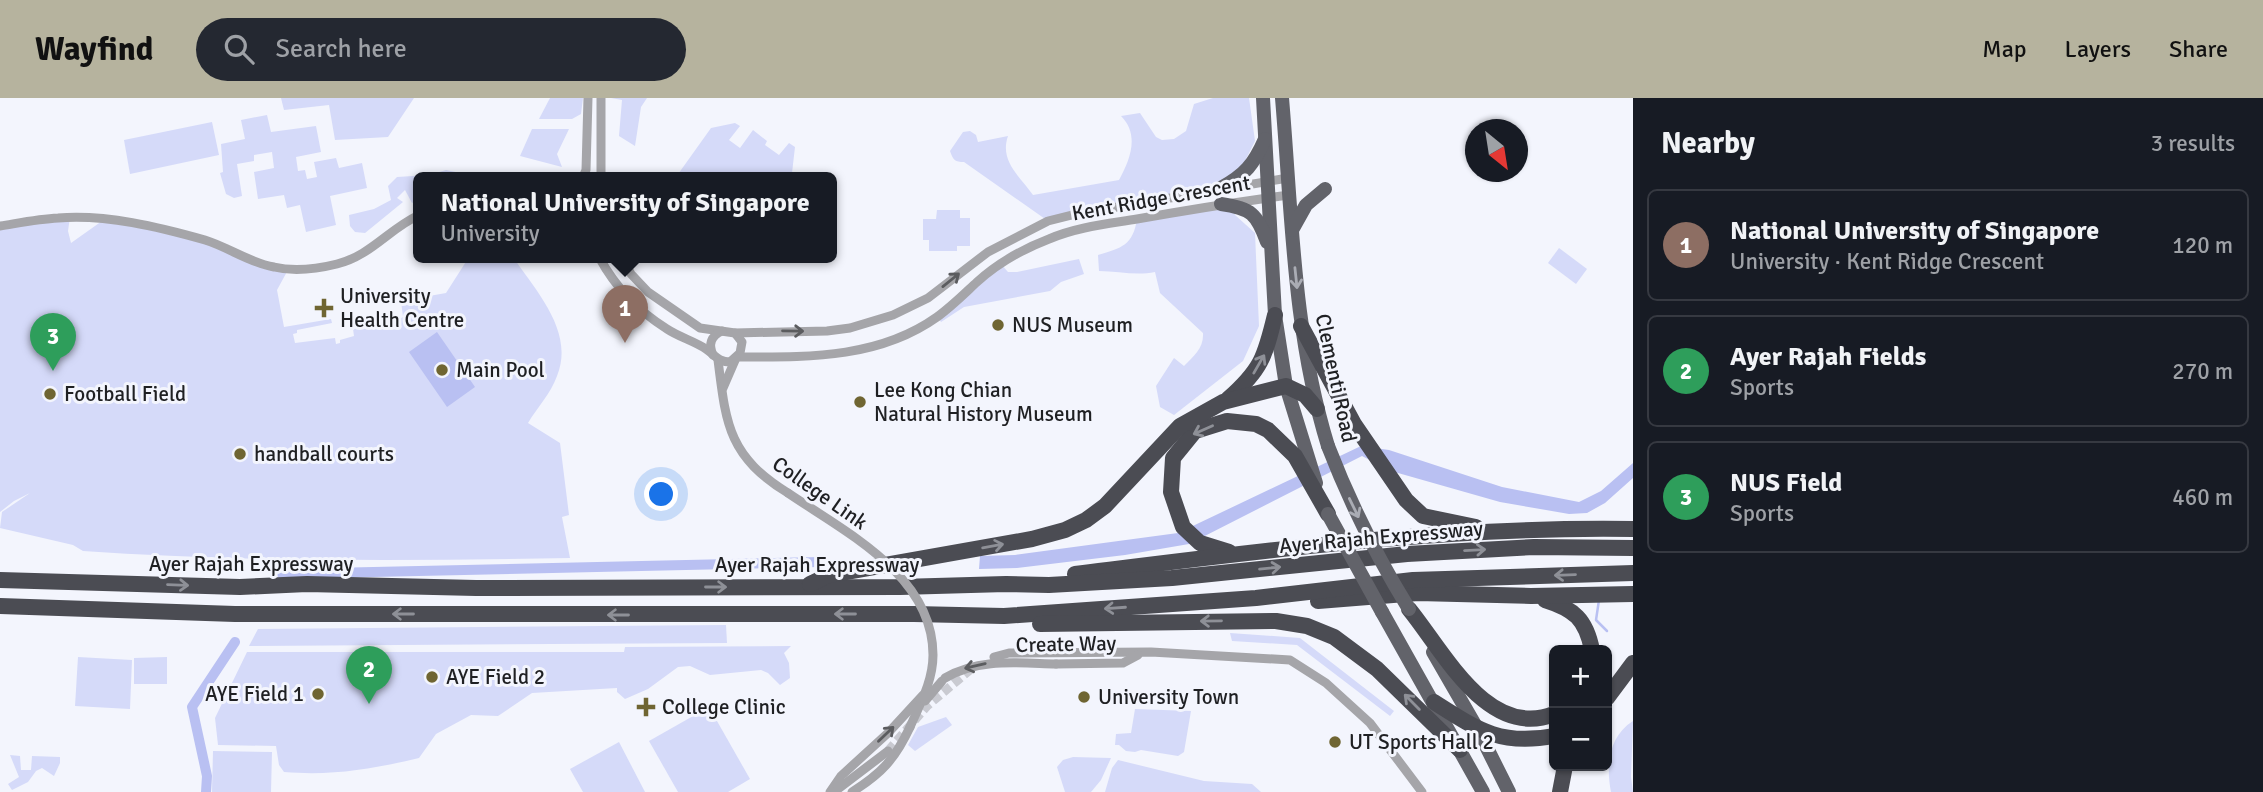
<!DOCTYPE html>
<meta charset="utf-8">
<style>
:root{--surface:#171b24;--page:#242831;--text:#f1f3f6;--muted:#9ea1a6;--line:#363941;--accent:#b6b39e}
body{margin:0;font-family:Signika,sans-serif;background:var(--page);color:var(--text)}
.controls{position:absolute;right:21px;bottom:21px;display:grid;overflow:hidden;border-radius:10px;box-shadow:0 2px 5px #0004}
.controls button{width:63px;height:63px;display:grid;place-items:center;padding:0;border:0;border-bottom:2px solid var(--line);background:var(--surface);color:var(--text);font:35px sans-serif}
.compass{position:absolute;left:1465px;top:21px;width:63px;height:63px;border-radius:50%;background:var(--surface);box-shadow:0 2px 5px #0004;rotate:150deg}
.you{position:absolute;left:662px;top:397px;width:24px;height:24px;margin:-18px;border:5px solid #fff;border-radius:50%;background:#1a73e8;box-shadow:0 0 0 10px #1a73e833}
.badge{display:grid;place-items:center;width:46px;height:46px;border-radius:50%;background:var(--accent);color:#fff;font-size:23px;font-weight:700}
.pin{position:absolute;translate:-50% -58px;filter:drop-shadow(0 2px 4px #0008)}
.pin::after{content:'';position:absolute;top:37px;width:24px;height:21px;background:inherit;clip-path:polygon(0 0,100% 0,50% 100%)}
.popup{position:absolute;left:413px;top:74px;width:424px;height:91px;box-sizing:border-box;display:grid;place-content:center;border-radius:10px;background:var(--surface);filter:drop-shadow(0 2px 5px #0005);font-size:23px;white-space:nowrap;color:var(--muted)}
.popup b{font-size:26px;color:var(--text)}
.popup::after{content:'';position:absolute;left:50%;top:100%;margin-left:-14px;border:14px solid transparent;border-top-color:var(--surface)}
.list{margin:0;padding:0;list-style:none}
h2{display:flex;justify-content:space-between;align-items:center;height:91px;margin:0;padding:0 28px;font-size:30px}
h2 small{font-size:23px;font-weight:400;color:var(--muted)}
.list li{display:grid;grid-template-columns:46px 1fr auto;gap:21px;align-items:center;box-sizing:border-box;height:112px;margin:0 14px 14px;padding:0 14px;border:2px solid var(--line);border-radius:10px}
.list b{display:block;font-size:26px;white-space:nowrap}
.list p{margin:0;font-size:23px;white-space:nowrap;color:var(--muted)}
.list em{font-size:23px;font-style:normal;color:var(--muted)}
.icon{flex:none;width:38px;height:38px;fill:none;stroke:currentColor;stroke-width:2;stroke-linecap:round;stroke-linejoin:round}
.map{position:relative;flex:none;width:1633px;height:694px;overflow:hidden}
header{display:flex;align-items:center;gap:42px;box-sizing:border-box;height:98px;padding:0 35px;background:var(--accent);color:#111}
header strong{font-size:33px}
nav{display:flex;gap:38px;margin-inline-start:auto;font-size:24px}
.search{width:490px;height:63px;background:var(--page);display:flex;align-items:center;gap:18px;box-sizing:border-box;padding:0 24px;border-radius:38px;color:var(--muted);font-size:26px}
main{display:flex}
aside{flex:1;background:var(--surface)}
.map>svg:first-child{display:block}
.green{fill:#d5daf9}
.water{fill:#b9c0f2}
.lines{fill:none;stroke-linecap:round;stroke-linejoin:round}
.stream{stroke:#b9c0f2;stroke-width:2.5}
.canal{stroke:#b9c0f2;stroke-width:10}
.minor-tunnel{stroke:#c9cad1;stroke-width:9;stroke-dasharray:9 4.5;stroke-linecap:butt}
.minor{stroke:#a5a5a9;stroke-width:9}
.primary{stroke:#62636a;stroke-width:14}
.motorway{stroke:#4b4c53;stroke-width:16}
.minor-bridge{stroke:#a5a5a9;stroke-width:9}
.primary-bridge{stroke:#62636a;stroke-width:14}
.oneway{stroke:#aaacb4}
.oneway2{stroke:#5b5c5f}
.oneway3{stroke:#8e9097}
.poi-dot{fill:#6f6532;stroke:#f3f5fd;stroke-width:2.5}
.labels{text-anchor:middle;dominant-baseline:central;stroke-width:6;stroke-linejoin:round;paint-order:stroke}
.street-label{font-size:21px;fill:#1f2023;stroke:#f3f5fd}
.poi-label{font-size:21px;fill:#1f2023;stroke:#f3f5fd;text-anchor:start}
</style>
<header>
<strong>Wayfind</strong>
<div class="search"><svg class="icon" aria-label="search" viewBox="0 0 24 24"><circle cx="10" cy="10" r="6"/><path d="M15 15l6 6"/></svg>Search here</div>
<nav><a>Map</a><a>Layers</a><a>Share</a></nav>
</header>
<main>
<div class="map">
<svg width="1633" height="694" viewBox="0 0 1633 694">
<rect width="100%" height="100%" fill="#f3f5fd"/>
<g class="green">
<path d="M281 0H414L388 39 335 42 329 7 284 12Z"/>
<path d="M550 0H583L581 16 572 21H539Z"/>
<path d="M611 0H647L641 9 635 48 619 38 622 2Z"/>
<path d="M1213 0H1249L1255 43 1243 67 1221 90 1048 123 964 64C955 64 953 62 950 53L963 34 970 33 976 37 978 44 1008 38C999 64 1021 79 1033 97L1119 82C1130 62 1140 37 1121 18L1140 15 1156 39 1162 42 1174 41 1186 33 1194 6Z"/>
<path d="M267 17 271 34 316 28 321 54 296 59 298 73 305 72 307 81 317 79 314 64 336 60 339 70 362 65 367 90 330 98 336 127 306 134 300 107 287 110 284 97 258 101 254 74 274 70 272 54 254 57V63L237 66 242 98 234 100 226 96 220 75 223 74 221 46 245 41 241 22Z"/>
<path d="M212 24 219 57 130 76 124 42Z"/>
<path d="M735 25 740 28 729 42 740 50 753 32 767 43 765 47 779 57 789 45 795 49 792 75 797 79H676L711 30Z"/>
<path d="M532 31H569L557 56 562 69 520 58Z"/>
<path d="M446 72 465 76 464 79H419L418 102 412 105 405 92 397 100 403 104 365 135 355 134 350 128 349 117 374 111 391 102 388 88 397 79 429 77Z"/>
<path d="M1233 107 1235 117 1255 135 1259 228 1243 263 1174 317 1160 309 1156 288 1174 260 1184 268C1194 258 1204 250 1203 235L1160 195 1155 174C1136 178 1118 173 1099 173L1098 157C1122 150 1133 147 1137 121Z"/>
<path d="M937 112H960V120H970V148H957V153H929V142H923V121H936Z"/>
<path d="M70 119 68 133 71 145 102 123 142 127 289 170 277 192 284 229 331 221 332 225 297 232V235L293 236 295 245 335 240 336 246 340 245V242L354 238 352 224 369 220 384 230 403 219 401 203 446 195 469 159H513C536 193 575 234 557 278 551 295 537 310 528 325L560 345 569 417 562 419 570 460C408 463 245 464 83 453L73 447 0 430 2 414 30 395 14 403 0 414V129Z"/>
<path d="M1559 150 1587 171 1576 186 1548 165Z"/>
<path d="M1079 161 1084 176 1061 184 1050 193 964 209 941 224 938 219 1001 166 1008 174H1017Z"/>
<path d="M726 527 727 545 249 548 258 531Z"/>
<path d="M1230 535 1300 540 1394 613 1390 618 1297 547 1232 543Z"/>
<path d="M791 548 784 555 789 565 790 580 780 587 768 575 761 572 710 577 690 568 678 569 648 591 625 601 617 594V590L532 595 498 618 471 617 436 636 419 660C372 671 333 678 284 674L279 667 276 648 218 647 215 620 247 554H624L625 549Z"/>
<path d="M78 559 132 562 130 611 75 608Z"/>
<path d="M167 559V586H134V560Z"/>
<path d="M709 609 750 681 728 694H678L649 643Z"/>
<path d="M1135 611 1191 613 1184 654 1178 658 1141 652 1135 654 1126 653 1119 647H1115L1116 636 1131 635Z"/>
<path d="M946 619 952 627 915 653 908 647 918 629Z"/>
<path d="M1633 623 1631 679 1633 694H1611C1606 668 1608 639 1633 623Z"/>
<path d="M619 644 645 694H583L570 671Z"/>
<path d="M213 653 272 654 271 694H212Z"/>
<path d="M10 657 20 658 21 672H31L32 658 60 659V665L54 678 42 670 36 673 28 684 12 692 8 686 19 679Z"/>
<path d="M1073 659 1111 660 1101 682 1091 694H1065L1057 669 1063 662Z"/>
<path d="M1118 662 1204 683 1252 686 1261 694H1105L1112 670Z"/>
</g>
<g class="water">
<path d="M437 234 475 289 447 309 409 254Z"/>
<path d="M1361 348 1389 352 1502 389 1579 404 1601 393 1633 365V380L1605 405 1587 415 1569 416 1500 404 1391 373 1362 358 1189 446 1125 457 1017 470 979 471 980 458 1015 457 1178 435Z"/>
</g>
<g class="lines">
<path class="stream" d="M1599 502 1596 522 1607 533"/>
<g class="canal">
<path d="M282 476 820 464"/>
<path d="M206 694 207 678 192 609 235 544"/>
</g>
<path class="minor-tunnel" d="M888 653 927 608 971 571"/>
<g class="minor">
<path d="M601 0V79"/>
<path d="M583 79 586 72 588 0"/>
<path d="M0 128C19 125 39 121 58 120 106 116 159 129 205 142 228 149 250 165 274 169 294 174 317 171 337 166 370 158 389 131 419 117"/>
<path d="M599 159C616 190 637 212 667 231 679 239 694 243 706 251 715 257 718 264 730 264L740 255 742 244 735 235"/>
<path d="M622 159 631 176 648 194 700 230 735 235 827 233 850 230 893 217 928 200 988 154 1048 123 1076 116 1288 80"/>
<path d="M713 257C708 246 711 238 722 233"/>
<path d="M738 259C807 259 878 261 937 219 951 209 964 196 977 184 998 165 1023 151 1049 141 1077 129 1107 126 1137 121 1188 112 1238 104 1289 97"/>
<path d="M718 262C726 326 728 358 788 395"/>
<path d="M723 290 736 260"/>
<path d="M994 559 1009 555 1151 554 1290 562 1326 585 1370 625 1422 694"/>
<path d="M1056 566 1123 565 1138 557"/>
<path d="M830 694 841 678 888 635 923 597"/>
<path d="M834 694 888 653"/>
<path d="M852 694C882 675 895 661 910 629"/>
</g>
<g class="primary">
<path d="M1263 0 1275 217 1286 288 1316 385"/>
<path d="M1282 0C1292 117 1293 235 1328 348"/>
<path d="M1221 90C1245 77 1254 66 1265 41"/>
<path d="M1221 106C1251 110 1257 116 1267 144"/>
<path d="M1292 132 1306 107 1325 91"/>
<path d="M1382 514 1483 694"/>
<path d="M1433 554 1478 632 1509 694"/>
</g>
<g class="motorway">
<path d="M1301 228 1354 326 1406 402 1423 418 1476 429"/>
<path d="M1228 301C1261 272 1265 259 1275 217"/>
<path d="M1229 454 1200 445 1183 429 1171 394 1173 360 1195 333 1227 323 1256 326 1268 332 1295 358 1328 416"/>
<path d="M1075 476C1260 453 1446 428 1633 431"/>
<path d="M0 482 240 489 307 486 476 490 900 489 1006 486 1049 487 1172 480 1407 456 1534 449 1633 450"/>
<path d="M810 486 829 477 1032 441 1065 432 1086 422 1105 408 1180 328 1223 304 1286 288 1305 297 1317 311"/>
<path d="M1545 502C1574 511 1586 521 1592 552"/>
<path d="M1318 503 1418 495 1531 498 1633 496"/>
<path d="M0 508 235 516H914L1004 518 1256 500 1413 482 1633 475"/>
<path d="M1409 511C1444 554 1488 642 1554 616"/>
<path d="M1040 526 1276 523 1307 528 1334 539 1377 571 1460 652"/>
<path d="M1607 600 1633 565"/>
<path d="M1434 604C1478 632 1500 648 1554 638"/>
<path d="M1560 694 1565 668"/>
</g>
<g class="minor-bridge">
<path d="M788 395C845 434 933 477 933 557 933 583 920 606 910 629"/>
<path d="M945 580C979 560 1017 565 1056 566"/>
<path d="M925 603 942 583"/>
</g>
<g class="primary-bridge">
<path d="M1328 348C1350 405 1377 459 1409 511"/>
<path d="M1328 416 1382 514"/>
</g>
</g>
<defs><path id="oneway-shaft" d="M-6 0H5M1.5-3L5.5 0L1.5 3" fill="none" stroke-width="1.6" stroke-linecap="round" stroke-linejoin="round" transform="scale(1.75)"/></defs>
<g class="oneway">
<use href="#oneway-shaft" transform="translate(1296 180) rotate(84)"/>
<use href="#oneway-shaft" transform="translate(1354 410) rotate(64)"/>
</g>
<g class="oneway2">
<use href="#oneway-shaft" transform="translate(951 182) rotate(-39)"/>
<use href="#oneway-shaft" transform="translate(793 233) rotate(1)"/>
<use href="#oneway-shaft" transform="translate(975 568) rotate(167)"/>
<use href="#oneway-shaft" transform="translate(886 636) rotate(-44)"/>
</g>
<g class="oneway3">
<use href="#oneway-shaft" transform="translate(1259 266) rotate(-60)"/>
<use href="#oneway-shaft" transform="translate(1203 332) rotate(156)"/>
<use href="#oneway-shaft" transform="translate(993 448) rotate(-10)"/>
<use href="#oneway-shaft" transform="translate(1475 452) rotate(-3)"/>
<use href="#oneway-shaft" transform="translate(1270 470) rotate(-6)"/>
<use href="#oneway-shaft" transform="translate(1565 477) rotate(178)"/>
<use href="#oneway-shaft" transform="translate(178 487) rotate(2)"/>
<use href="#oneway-shaft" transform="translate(716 489)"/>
<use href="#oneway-shaft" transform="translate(1115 510) rotate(176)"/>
<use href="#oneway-shaft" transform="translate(403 516) rotate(-180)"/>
<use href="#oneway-shaft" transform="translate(845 516) rotate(180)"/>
<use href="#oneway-shaft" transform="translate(618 517) rotate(180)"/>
<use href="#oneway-shaft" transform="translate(1211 523) rotate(179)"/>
<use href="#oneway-shaft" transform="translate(1412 604) rotate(-135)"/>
</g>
<g class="poi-dot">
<path d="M320.5 199.5h7v7h7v7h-7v7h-7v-7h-7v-7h7z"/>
<circle cx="998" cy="227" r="7"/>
<circle cx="442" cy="272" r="7"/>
<circle cx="50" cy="296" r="7"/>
<circle cx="860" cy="304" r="7"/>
<circle cx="240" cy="356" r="7"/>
<circle cx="432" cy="579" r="7"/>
<circle cx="318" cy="596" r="7"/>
<circle cx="1084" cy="599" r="7"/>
<path d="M642.5 598.5h7v7h7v7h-7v7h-7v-7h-7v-7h7z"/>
<circle cx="1335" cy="644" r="7"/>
</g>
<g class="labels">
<g class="street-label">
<text transform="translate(1161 100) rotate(-10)">Kent Ridge Crescent</text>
<text transform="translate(1336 280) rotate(78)">Clementi Road</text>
<text transform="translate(820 395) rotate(35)">College Link</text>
<text transform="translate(1381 439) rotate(-5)">Ayer Rajah Expressway</text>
<text x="251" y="466">Ayer Rajah Expressway</text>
<text x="817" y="467">Ayer Rajah Expressway</text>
<text transform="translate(1066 546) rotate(-1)">Create Way</text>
</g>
<g class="poi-label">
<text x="340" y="198">University<tspan x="340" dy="24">Health Centre</tspan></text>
<text x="1012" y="227">NUS Museum</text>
<text x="456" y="272">Main Pool</text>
<text x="874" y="292">Lee Kong Chian<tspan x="874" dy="24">Natural History Museum</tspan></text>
<text x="64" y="296">Football Field</text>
<text x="254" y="356">handball courts</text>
<text x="446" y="579">AYE Field 2</text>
<text x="304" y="596" text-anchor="end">AYE Field 1</text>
<text x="1098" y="599">University Town</text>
<text x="662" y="609">College Clinic</text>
<text x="1349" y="644">UT Sports Hall 2</text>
</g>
</g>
</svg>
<div class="controls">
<button>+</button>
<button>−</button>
</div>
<svg class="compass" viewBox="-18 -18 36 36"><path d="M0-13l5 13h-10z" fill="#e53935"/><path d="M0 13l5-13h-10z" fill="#9ea1a6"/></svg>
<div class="you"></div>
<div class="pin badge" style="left:625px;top:245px;background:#8d6e63">1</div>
<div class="popup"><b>National University of Singapore</b>University</div>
<div class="pin badge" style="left:369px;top:606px;background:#2e9e5b">2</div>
<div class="pin badge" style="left:53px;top:273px;background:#2e9e5b">3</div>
</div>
<aside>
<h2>Nearby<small>3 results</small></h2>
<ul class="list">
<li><span class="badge" style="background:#8d6e63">1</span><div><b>National University of Singapore</b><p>University · Kent Ridge Crescent</p></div><em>120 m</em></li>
<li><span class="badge" style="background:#2e9e5b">2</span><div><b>Ayer Rajah Fields</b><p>Sports</p></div><em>270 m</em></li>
<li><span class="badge" style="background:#2e9e5b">3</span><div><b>NUS Field</b><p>Sports</p></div><em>460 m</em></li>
</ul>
</aside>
</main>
